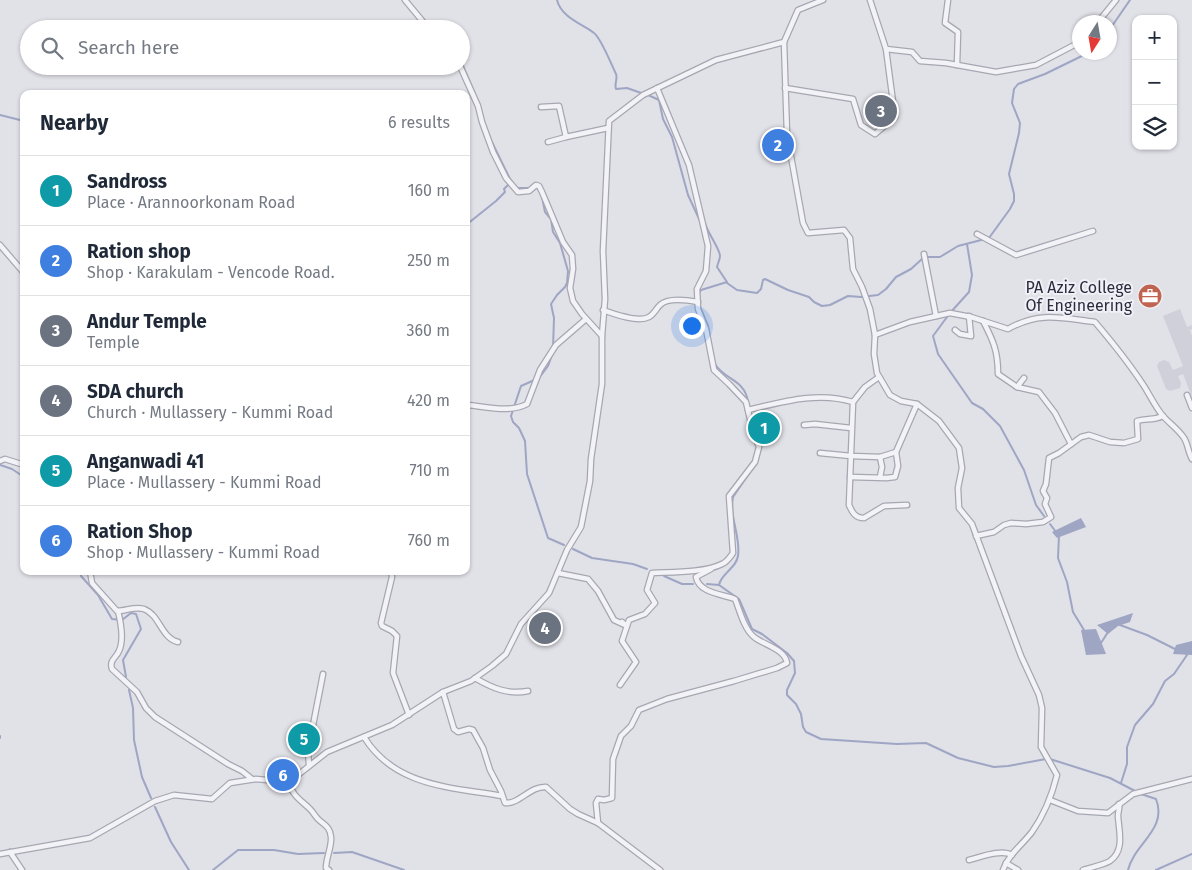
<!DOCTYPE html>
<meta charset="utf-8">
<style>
:root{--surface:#fff;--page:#f2f2f3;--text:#1f2937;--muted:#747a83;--line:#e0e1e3;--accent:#c06452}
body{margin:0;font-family:"Fira Sans",sans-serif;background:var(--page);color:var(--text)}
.controls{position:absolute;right:15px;top:15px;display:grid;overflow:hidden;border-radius:10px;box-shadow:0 1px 4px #0004}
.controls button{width:45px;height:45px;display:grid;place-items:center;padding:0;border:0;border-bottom:1px solid var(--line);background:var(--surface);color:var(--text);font:25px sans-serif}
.compass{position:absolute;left:1072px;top:15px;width:45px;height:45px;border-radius:50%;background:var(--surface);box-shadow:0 1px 4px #0004;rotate:191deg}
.you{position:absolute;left:691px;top:325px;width:18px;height:18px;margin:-12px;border:4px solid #fff;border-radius:50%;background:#1a73e8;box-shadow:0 0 0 8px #1a73e833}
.badge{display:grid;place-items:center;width:32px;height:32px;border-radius:50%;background:var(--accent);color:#fff;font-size:16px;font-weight:700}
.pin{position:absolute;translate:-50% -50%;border:2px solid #fff;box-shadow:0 1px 5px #0006}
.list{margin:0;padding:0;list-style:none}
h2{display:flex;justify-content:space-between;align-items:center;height:65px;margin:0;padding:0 20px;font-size:21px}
h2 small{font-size:16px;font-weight:400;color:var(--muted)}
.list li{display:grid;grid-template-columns:32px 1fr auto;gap:15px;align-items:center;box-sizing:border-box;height:70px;padding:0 20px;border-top:1px solid var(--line)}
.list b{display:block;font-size:19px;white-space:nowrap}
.list p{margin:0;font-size:16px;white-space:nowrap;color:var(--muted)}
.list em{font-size:16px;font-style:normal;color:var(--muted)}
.icon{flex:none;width:28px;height:28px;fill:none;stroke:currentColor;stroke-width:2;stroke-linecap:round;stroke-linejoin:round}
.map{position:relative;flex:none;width:1192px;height:870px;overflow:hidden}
.search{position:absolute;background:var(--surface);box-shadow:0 1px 4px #0004;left:20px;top:20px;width:450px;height:55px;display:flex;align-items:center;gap:12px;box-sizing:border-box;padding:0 18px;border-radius:28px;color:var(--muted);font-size:19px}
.panel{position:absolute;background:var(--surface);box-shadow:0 1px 4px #0004;left:20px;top:90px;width:450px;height:485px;border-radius:10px}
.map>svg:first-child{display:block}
.built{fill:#cfd0da}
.water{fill:#9fa6c4}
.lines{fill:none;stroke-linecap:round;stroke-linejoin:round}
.stream{stroke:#9fa6c4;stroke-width:2}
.minor-casing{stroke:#a7a7b2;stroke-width:7}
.minor{stroke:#f3f3f7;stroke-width:4.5}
.labels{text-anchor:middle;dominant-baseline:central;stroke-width:4;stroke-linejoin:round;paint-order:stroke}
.poi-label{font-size:16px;fill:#2b2c3e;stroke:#f0f1f6;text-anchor:end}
</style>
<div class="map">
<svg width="1192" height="870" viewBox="0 0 1192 870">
<rect width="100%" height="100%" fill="#e1e1e8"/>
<path class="built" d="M1180 309 1187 327 1192 325V329L1190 330 1192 336V397L1183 374 1178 376 1181 383 1180 388 1170 391 1166 389 1157 366 1159 362 1164 360 1169 362 1173 370 1183 366 1163 316Z"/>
<g class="water">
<path d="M1081 518 1086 527 1057 538 1052 532Z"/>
<path d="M1133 613 1130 622 1118 626 1108 634 1097 625Z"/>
<path d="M1096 629 1106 654 1086 655 1081 630Z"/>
<path d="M1192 641V655L1173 654 1176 645Z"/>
</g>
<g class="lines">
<g class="stream">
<path d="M557 0C561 17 582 24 594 33 601 38 612 66 616 74 618 79 614 84 616 89L627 88 644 94"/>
<path d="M1110 29 1130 0"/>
<path d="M461 61 475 94"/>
<path d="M648 95 659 100 663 119 672 137 688 195 700 221 705 223C707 232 720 249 720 256 720 259 718 263 717 267L727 282 701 290 698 295"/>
<path d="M0 115 24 121"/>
<path d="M490 138 511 181"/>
<path d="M517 188H529"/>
<path d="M542 197 545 212 551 219 553 232 560 243 568 271 567 283 565 287 557 295 551 304 554 318 553 348"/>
<path d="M466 225 496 201 505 192 504 189 509 184"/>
<path d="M967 244 972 275 969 292 950 313 933 336 938 354 972 403 983 409 1000 426 1024 470 1036 505 1044 516"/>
<path d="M727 283 737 290 757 293 761 289 763 280 765 279 788 290 809 297 814 302 822 306 830 305 848 296 861 297 878 295 886 289 896 277 911 269 922 259 927 257H940L958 246 989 238 1010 209 1014 201V194L1009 174 1019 133 1020 123 1012 103 1014 89 1018 84 1045 74 1090 52"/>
<path d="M700 307 708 326 711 345"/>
<path d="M552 355 548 366 539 378 521 386 511 416 513 422 519 428 525 441 527 474 548 538 564 545"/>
<path d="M715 364C724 380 745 379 748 402"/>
<path d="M757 462 733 497C729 517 741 537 738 556 736 569 721 573 719 585L739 599 752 629 762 634 787 653 794 661 795 673 787 690V695L796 704 801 714 803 727 806 732 821 739 897 744 926 743 958 758 994 767 1008 766 1046 759"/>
<path d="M0 465 12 469 24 477"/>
<path d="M1050 524 1056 532"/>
<path d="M1059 535 1058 558 1067 582 1073 612 1084 630"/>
<path d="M573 549 592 558 633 564 647 569"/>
<path d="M81 571V576L98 595 112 619 122 620 131 613 136 614 141 629 123 660 126 677"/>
<path d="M664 576 682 584H693"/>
<path d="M707 584 719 585"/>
<path d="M1120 625 1147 635 1175 649"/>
<path d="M1101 643 1108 632"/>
<path d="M129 690 133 708 134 740 142 777 151 798"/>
<path d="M0 736V738"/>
<path d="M1050 759 1110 778 1137 792"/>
<path d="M1121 783 1127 764V747L1135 725 1153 704 1165 681 1174 674 1187 655 1186 654"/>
<path d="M155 807 171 842 189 870"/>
<path d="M334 853 352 852 404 870"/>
<path d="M213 870 238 850H274L298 854 324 853"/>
<path d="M1128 870C1134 844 1168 829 1156 799L1141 794"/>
<path d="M1156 870 1192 854"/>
</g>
<defs>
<g id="minor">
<path d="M405 0 429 29"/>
<path d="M870 0 886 49 912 52 920 61 946 63 996 72 1036 65 1080 42"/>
<path d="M948 0 945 23 958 32 957 65"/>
<path d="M1098 22 1116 0"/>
<path d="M784 42 787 134 803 223 808 233 844 230 850 238 853 269 862 287 870 309 875 335 874 354 877 373 890 395 901 401 917 404 939 421 959 448 962 468 958 488 959 508 972 524 1021 656 1039 695 1042 708 1041 747 1057 775C1052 795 1044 815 1032 832 1022 845 1008 855 1003 870"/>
<path d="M785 88 853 99 861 125 875 134 895 117 886 49"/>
<path d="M541 107 559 106 566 137 608 128"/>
<path d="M548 142 566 137"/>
<path d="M977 234 1016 255 1093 231"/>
<path d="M0 245 24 273"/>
<path d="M924 254 936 316"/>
<path d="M603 310C614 314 638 323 649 317 654 314 656 309 660 305 668 297 687 300 698 302"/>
<path d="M983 321C993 340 998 351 998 374L1017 387 1039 392 1055 413 1071 444"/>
<path d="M955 330 960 334 971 336 969 316"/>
<path d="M875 335 910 322 950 313 971 317 1008 329C1040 311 1061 318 1095 322 1112 342 1128 362 1142 383 1149 393 1155 407 1163 416 1169 423 1179 430 1184 438 1188 444 1188 452 1192 459"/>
<path d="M602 336 605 299 603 251 609 121 643 95 716 60 784 42 798 10 823 0"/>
<path d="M1017 387 1024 378"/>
<path d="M1187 395 1192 408"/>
<path d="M853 402 865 387 879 377"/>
<path d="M468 405C487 407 510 413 527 404L540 370 556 345 586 319"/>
<path d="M748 410C782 402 818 391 853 402L849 505C852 512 855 518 864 518L884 506 907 505"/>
<path d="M804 425 815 424 851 428"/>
<path d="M820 453 851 456 880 457 896 452"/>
<path d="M0 461 5 459 24 465"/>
<path d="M850 477 886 478 895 477 898 466 896 452 917 404"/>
<path d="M880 477 882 467 880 457"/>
<path d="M976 536 994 532 1004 525 1011 523 1026 524 1043 522 1051 517 1045 504 1047 498 1043 491 1046 484 1049 458 1059 453 1081 437 1089 435 1110 442 1124 443 1138 439 1137 421C1147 418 1152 421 1163 416"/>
<path d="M90 571 92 583 117 611C126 611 135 606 144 609 160 615 161 638 178 642"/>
<path d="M391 571 392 577 381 623 382 626 392 631 397 636 393 673 409 715"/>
<path d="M558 573 588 579 598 591 614 620 627 626 622 622"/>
<path d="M118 611C121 623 124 640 119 651 116 658 109 660 112 669L137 692 146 708 155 717 228 764 242 771 252 779"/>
<path d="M475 678C492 688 508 695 528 691"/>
<path d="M620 685 636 662 622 641 629 620 645 614 655 603 647 590 652 573C672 572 704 573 722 564 727 562 730 557 733 553L729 496 755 462 759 447 753 432 746 402 729 384 714 370 706 329 698 309 697 289 706 271 708 246 689 165 657 88"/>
<path d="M443 692 454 729 458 732 469 729 473 730 483 748 490 770 501 791 505 803C520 804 530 786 546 787L570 809 578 814 598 823 660 870"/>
<path d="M364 737C395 787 451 787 502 796"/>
<path d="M309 765 308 751 323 674"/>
<path d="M289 782C292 796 301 800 310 809 313 812 315 816 318 819 324 825 330 826 331 837 332 847 326 857 326 868L329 870"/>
<path d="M1050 800 1078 811 1108 813 1133 794 1192 779"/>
<path d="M598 823 596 803 598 799 604 800 612 798 613 759 621 736 631 726 639 710 667 699 734 681 777 668 787 663C785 649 764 645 754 637 744 629 740 611 735 599 722 594 699 593 696 577L711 569"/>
<path d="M10 852 22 870"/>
<path d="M0 854 90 838 155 801 174 795 212 799 230 783 256 779 289 782 327 752 392 725 443 692 471 681 492 666 506 654 521 624 549 593 567 550 581 527 590 481 591 459 602 384V336L582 314 573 301 570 288 573 269 572 255 563 242 542 192 539 186 536 185 529 191 518 192 506 178 493 152 482 122 478 106 460 66"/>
<path d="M969 860C981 857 1001 849 1012 855"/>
<path d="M1006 863 1018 870"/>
<path d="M1083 870C1089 868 1106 864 1110 861 1125 850 1119 832 1118 816 1118 811 1120 809 1119 804"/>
</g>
</defs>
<use href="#minor" class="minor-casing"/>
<use href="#minor" class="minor"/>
</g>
<defs>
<symbol id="office-disc" viewBox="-11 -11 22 22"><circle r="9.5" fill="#c06452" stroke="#f0f1f6"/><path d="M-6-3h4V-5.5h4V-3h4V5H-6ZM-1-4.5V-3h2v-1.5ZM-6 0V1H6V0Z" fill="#fff"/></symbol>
</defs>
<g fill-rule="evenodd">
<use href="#office-disc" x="1136" y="282" width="28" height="28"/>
</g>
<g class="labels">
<g class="poi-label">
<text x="1132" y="287">PA Aziz College<tspan x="1132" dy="18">Of Engineering</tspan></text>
</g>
</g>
</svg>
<div class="controls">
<button>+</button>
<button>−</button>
<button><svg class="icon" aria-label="layers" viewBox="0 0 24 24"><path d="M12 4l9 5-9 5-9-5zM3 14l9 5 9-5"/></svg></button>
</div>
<svg class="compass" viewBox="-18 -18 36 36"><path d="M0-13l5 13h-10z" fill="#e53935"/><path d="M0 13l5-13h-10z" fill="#747a83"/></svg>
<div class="you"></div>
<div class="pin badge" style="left:764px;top:428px;background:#0f9aa8">1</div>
<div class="pin badge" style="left:778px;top:145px;background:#3f7fe0">2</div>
<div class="pin badge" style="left:881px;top:111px;background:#6b7280">3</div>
<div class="pin badge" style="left:545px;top:628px;background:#6b7280">4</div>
<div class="pin badge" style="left:304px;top:739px;background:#0f9aa8">5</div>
<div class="pin badge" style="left:283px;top:775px;background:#3f7fe0">6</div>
<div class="search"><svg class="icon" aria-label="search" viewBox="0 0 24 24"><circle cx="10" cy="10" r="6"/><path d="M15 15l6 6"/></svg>Search here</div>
<section class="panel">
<h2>Nearby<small>6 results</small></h2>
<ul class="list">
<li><span class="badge" style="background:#0f9aa8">1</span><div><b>Sandross</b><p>Place · Arannoorkonam Road</p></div><em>160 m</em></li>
<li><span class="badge" style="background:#3f7fe0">2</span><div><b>Ration shop</b><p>Shop · Karakulam - Vencode Road.</p></div><em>250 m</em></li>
<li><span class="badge" style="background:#6b7280">3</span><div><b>Andur Temple</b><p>Temple</p></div><em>360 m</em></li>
<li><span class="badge" style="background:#6b7280">4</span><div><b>SDA church</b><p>Church · Mullassery - Kummi Road</p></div><em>420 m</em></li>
<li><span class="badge" style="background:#0f9aa8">5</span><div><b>Anganwadi 41</b><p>Place · Mullassery - Kummi Road</p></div><em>710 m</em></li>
<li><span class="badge" style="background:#3f7fe0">6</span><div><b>Ration Shop</b><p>Shop · Mullassery - Kummi Road</p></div><em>760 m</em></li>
</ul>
</section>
</div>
